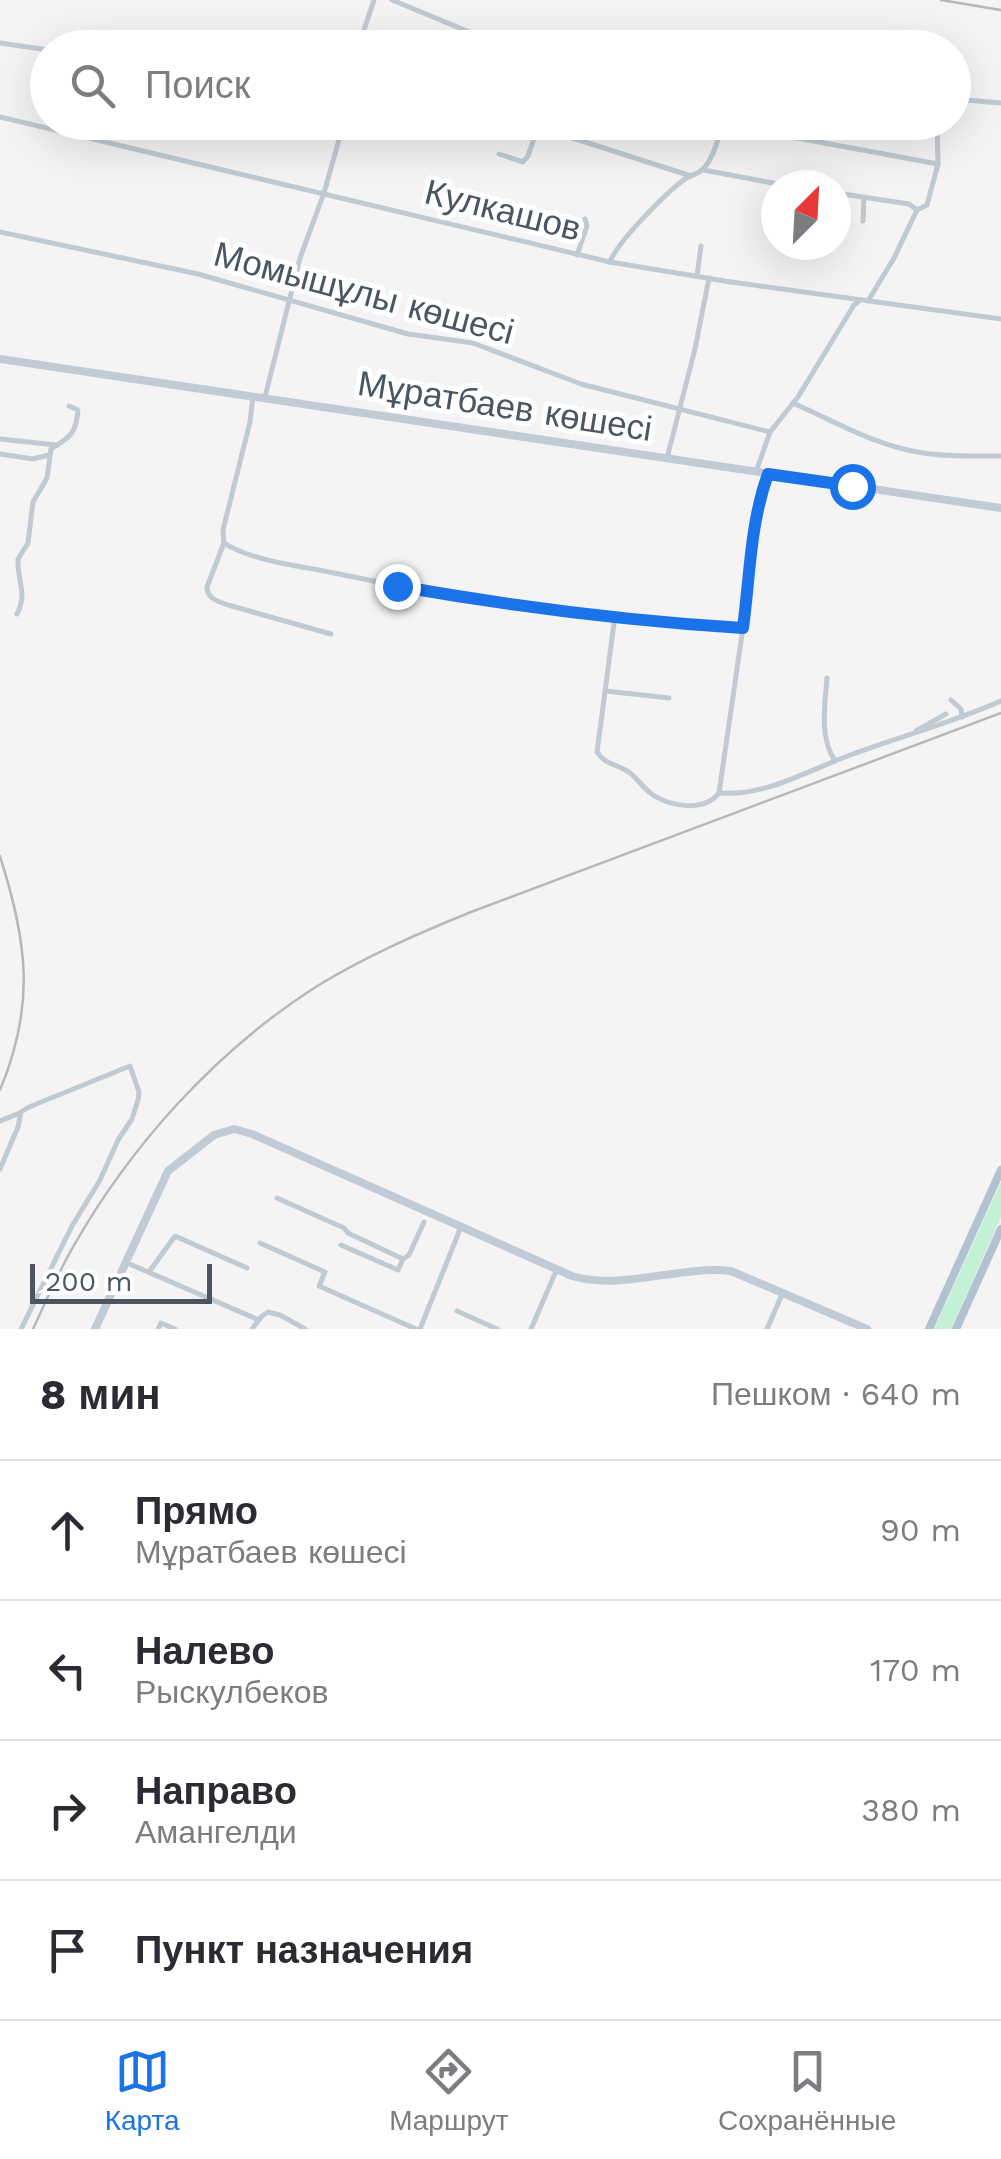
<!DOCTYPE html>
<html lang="ru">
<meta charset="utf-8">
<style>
:root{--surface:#fff;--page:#f2f2f3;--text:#2b2b33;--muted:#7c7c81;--line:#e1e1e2;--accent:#1a73e8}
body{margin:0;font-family:"Work Sans",sans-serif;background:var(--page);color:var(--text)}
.compass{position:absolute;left:761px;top:170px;width:90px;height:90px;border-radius:50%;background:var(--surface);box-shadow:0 10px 40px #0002;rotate:24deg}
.scale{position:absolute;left:30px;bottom:25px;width:182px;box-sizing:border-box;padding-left:10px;border:5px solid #4a5661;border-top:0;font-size:28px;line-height:35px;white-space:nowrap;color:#4a5661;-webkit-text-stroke:8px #fff;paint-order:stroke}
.stop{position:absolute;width:30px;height:30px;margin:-22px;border:8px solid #1a73e8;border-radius:50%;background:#fff}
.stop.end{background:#1a73e8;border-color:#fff;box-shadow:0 2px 10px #0008}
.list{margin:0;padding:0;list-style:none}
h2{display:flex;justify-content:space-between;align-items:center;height:130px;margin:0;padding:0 40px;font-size:42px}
h2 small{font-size:32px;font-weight:400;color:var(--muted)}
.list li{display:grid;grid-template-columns:65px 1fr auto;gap:30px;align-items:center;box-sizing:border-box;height:140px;padding:0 40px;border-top:2px solid var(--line)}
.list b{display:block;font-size:38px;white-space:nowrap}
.list p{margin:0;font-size:32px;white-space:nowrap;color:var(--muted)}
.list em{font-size:32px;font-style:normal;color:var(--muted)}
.icon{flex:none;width:55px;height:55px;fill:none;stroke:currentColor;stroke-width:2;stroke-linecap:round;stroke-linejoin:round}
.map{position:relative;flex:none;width:1001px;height:1329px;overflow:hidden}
.search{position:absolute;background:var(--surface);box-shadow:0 10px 40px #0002;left:30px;right:30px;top:30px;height:110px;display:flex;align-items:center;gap:25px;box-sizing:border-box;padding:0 35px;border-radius:55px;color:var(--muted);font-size:38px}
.sheet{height:690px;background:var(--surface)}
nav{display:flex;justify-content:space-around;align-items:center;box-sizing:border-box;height:140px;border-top:2px solid var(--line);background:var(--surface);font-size:28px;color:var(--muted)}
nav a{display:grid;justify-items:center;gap:5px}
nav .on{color:var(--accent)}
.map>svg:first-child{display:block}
.green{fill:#c3f1d5}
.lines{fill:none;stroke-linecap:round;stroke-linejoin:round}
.street{stroke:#c1cad2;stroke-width:5}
.secondary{stroke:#c1cbd6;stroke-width:8}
.primary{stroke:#b3c2d1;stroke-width:8}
.rail{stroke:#b5b8bd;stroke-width:2.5}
.route{stroke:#1a73e8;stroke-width:12}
.labels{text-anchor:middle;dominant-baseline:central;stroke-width:10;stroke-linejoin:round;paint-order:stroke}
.street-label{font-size:35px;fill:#4a5661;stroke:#fff}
</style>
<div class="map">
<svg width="1001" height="1329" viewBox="0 0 1001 1329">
<rect width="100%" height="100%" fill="#f5f3f3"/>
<path class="green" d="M1001 1182V1217L951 1329H934Z"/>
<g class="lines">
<g class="street">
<path d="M392 0 508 48"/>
<path d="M0 43 48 50"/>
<path d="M358 48 374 0"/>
<path d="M954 99 1001 103"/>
<path d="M0 117 610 262 731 282 1001 319"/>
<path d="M523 122 691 176"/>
<path d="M758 122V128L765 132 938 164"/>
<path d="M499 154 523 162 528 156 538 126"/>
<path d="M704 170 783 185"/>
<path d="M836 193 909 204 917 210"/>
<path d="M863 221 864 197"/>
<path d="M0 232 198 274 408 334 473 343 581 384 770 432"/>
<path d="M577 255 587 226 585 219"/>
<path d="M610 262C617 242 667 192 685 179 692 174 700 174 705 167 715 155 718 137 724 122"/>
<path d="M697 276 701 246"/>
<path d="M868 301 894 258 917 210 927 205 938 164 937 122"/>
<path d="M253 396 250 422 223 530 224 543 207 587C207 599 218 601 228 605L331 634"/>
<path d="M265 397 300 258 324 193 344 122"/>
<path d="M793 403C836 422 876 446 923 453 949 457 975 456 1001 456"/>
<path d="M0 439 56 445"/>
<path d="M0 454 33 459 49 455"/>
<path d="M667 458 695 349 709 278"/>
<path d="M756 472 770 432 798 397 854 305 859 301"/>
<path d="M224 543C252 561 300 566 334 573 468 601 606 620 743 627"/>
<path d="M17 614C28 592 17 582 18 559L28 543 33 502 47 478 51 449C70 437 76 434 78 410L69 406"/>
<path d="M615 616 597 752C605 765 618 764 630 773 638 779 644 789 653 795 672 807 704 812 719 793 766 797 810 769 853 754 903 736 953 722 1001 701"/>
<path d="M827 678C825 704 819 737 835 761"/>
<path d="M606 691 669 698"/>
<path d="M951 700 961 709 962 717"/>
<path d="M916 731 946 714"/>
<path d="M719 793 747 600 750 549 761 495 768 474"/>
<path d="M0 1121 20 1113"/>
<path d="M0 1169 18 1127 21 1112 29 1107 130 1066 139 1092 138 1100 132 1119 118 1140 100 1180 72 1226 21 1329"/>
<path d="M277 1198 344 1228 348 1233 403 1259 409 1255 424 1222"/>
<path d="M260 1243 325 1272 319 1286 416 1329"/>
<path d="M341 1245 398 1270 403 1259"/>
<path d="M125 1262 259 1320"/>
<path d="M149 1272 175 1236 247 1268"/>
<path d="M457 1311 497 1329"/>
<path d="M158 1329 161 1323 175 1329"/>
<path d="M252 1329 262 1316 268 1312 280 1315 305 1329"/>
<path d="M420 1329 461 1227"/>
<path d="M531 1329 557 1269"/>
<path d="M767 1329 783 1292"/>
</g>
<g class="secondary">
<path d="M0 359 1001 508"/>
<path d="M95 1329 168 1171 214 1135 234 1129 252 1134 572 1276C623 1291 679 1265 731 1271L867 1329"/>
</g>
<g class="primary">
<path d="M929 1329 1001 1170"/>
<path d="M956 1329 1001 1229"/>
</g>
<g class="rail">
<path d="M941 0 1001 10"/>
<path d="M0 856C27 942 36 1004 0 1090"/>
<path d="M33 1329C46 1301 58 1273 73 1247 131 1145 215 1052 314 988 364 957 417 934 471 912L1001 713"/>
</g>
</g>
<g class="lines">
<path class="route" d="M397 586C511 606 628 621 743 628 750 576 750 524 768 474L852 486"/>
</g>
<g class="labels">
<g class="street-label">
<text transform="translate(503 210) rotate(14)">Кулкашов</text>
<text transform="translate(364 293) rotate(15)">Момышұлы көшесі</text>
<text transform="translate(505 406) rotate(9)">Мұратбаев көшесі</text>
</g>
</g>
</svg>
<svg class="compass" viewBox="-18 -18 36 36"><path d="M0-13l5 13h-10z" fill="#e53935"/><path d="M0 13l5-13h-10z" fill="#7c7c81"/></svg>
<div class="scale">200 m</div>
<div class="stop" style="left:852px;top:486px"></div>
<div class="stop end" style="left:397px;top:586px"></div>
<div class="search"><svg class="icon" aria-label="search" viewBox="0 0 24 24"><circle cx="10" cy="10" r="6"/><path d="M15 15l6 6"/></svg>Поиск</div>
</div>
<section class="sheet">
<h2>8 мин<small>Пешком · 640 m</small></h2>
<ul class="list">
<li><svg class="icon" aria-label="ahead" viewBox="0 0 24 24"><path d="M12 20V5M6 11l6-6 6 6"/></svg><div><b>Прямо</b><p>Мұратбаев көшесі</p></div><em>90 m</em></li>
<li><svg class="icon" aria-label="left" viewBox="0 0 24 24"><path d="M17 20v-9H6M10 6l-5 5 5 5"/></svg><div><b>Налево</b><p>Рыскулбеков</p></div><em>170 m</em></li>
<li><svg class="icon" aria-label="right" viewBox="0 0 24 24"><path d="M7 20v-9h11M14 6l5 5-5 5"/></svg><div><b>Направо</b><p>Амангелди</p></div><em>380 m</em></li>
<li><svg class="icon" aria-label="arrive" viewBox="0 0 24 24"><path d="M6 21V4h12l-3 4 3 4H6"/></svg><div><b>Пункт назначения</b></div></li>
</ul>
</section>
<nav>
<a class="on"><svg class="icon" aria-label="map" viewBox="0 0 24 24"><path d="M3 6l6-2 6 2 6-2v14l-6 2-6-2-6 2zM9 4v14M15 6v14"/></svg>Карта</a>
<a><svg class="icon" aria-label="directions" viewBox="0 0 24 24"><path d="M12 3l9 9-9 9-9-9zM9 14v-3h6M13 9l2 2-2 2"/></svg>Маршрут</a>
<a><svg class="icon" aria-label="saved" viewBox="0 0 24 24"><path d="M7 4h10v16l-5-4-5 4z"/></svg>Сохранённые</a>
</nav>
